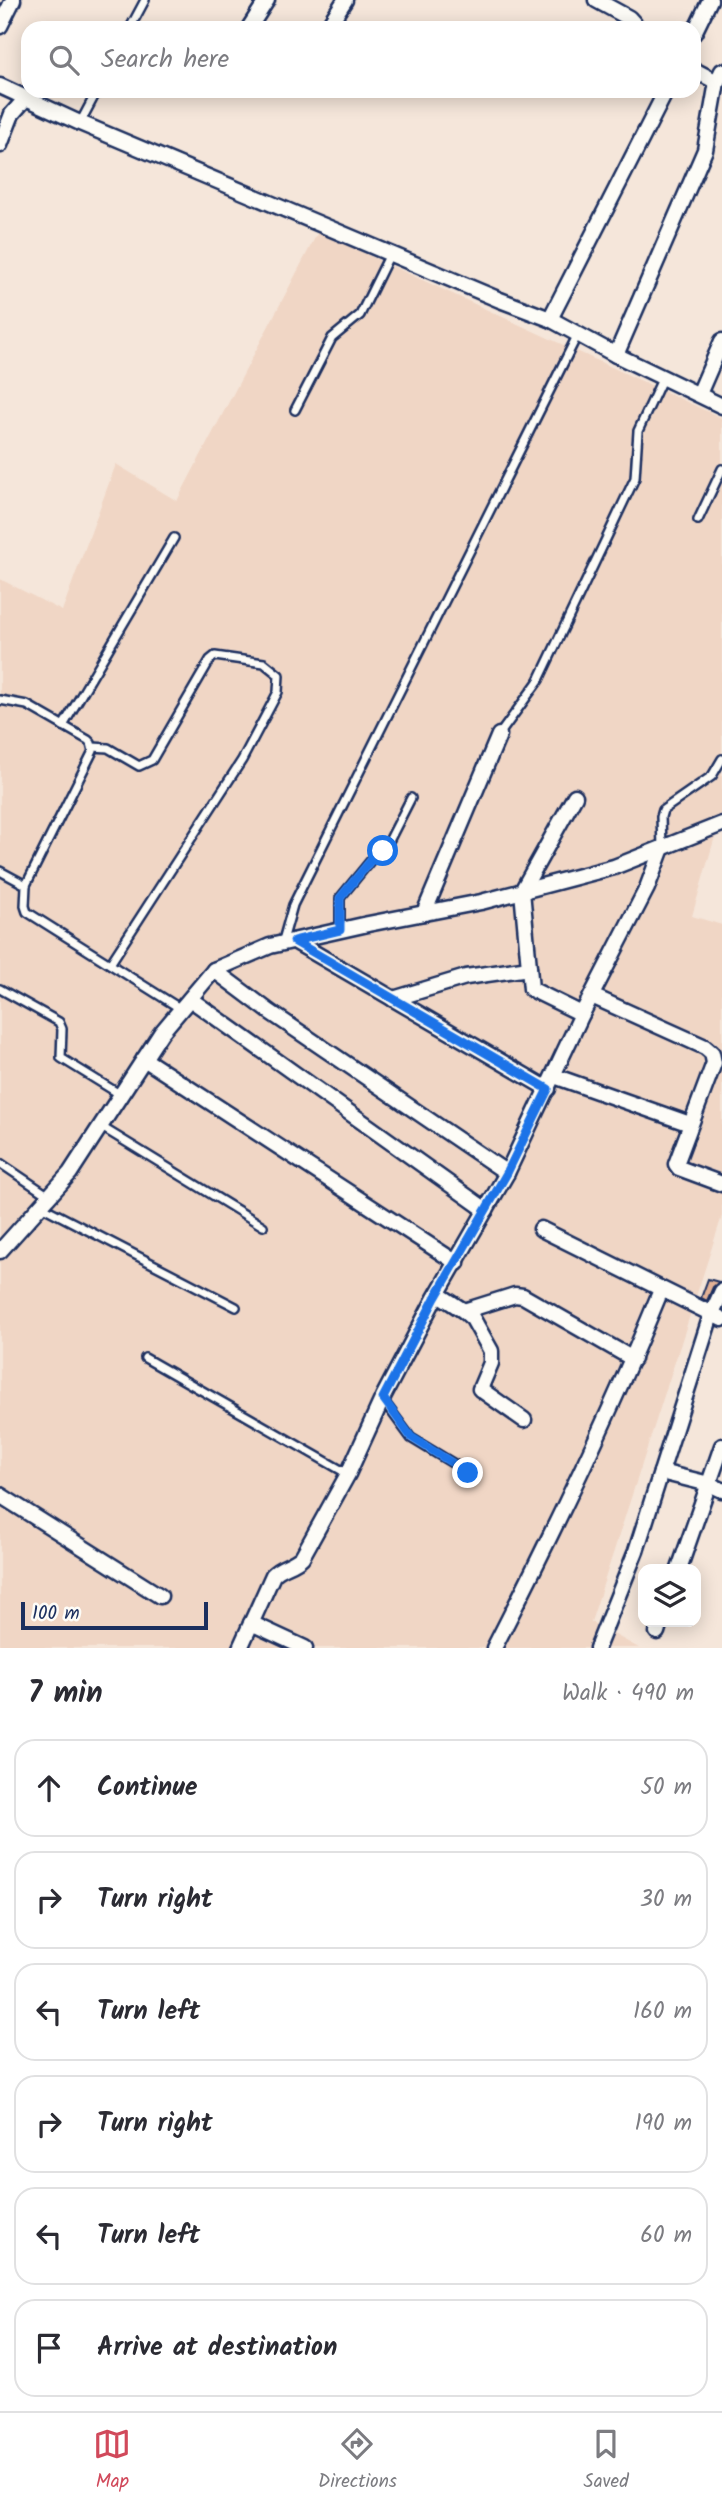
<!DOCTYPE html>
<meta charset="utf-8">
<style>
:root{--surface:#fff;--page:#f7f7f7;--text:#2b2b33;--muted:#7c7c81;--line:#e1e1e2;--accent:#d1495b}
body{margin:0;font-family:Kalam,sans-serif;background:var(--page);color:var(--text)}
.controls{position:absolute;right:21px;bottom:21px;display:grid;overflow:hidden;border-radius:14px;box-shadow:0 4px 18px #0003}
.controls button{width:63px;height:63px;display:grid;place-items:center;padding:0;border:0;border-bottom:2px solid var(--line);background:var(--surface);color:var(--text);font:35px sans-serif}
.scale{position:absolute;left:21px;bottom:18px;width:187px;box-sizing:border-box;padding-left:7px;border:4px solid #1b2f5e;border-top:0;font-size:19px;line-height:24px;white-space:nowrap;color:#1b2f5e;-webkit-text-stroke:5px #fdfcf7;paint-order:stroke}
.stop{position:absolute;width:21px;height:21px;margin:-16px;border:5px solid #1a73e8;border-radius:50%;background:#fff}
.stop.end{background:#1a73e8;border-color:#fff;box-shadow:0 2px 7px #0008}
.list{margin:0;padding:0;list-style:none}
h2{display:flex;justify-content:space-between;align-items:center;height:91px;margin:0;padding:0 28px;font-size:30px}
h2 small{font-size:23px;font-weight:400;color:var(--muted)}
.list li{display:grid;grid-template-columns:46px 1fr auto;gap:21px;align-items:center;box-sizing:border-box;height:98px;margin:0 14px 14px;padding:0 14px;border:2px solid var(--line);border-radius:21px}
.list b{display:block;font-size:26px;white-space:nowrap}
.list em{font-size:23px;font-style:normal;color:var(--muted)}
.icon{flex:none;width:38px;height:38px;fill:none;stroke:currentColor;stroke-width:2;stroke-linecap:round;stroke-linejoin:round}
.map{position:relative;flex:none;width:722px;height:1648px;overflow:hidden}
.search{position:absolute;background:var(--surface);box-shadow:0 4px 18px #0003;left:21px;right:21px;top:21px;height:77px;display:flex;align-items:center;gap:18px;box-sizing:border-box;padding:0 24px;border-radius:21px;color:var(--muted);font-size:26px}
.sheet{height:763px;background:var(--surface)}
nav{display:flex;justify-content:space-around;align-items:center;box-sizing:border-box;height:98px;border-top:2px solid var(--line);background:var(--surface);font-size:19px;color:var(--muted)}
nav a{display:grid;justify-items:center;gap:4px}
nav .on{color:var(--accent)}
.map>svg:first-child{display:block}
.built{fill:#f0d6c5}
.building{fill:#e3b195;stroke:#1b2f5e;stroke-width:2}
.lines{fill:none;stroke-linecap:round;stroke-linejoin:round}
.lane-casing{stroke:#1b2f5e;stroke-width:12}
.street-casing{stroke:#1b2f5e;stroke-width:19}
.lane{stroke:#fdfcf7;stroke-width:7}
.street{stroke:#fdfcf7;stroke-width:14}
.route{stroke:#1a73e8;stroke-width:9}
</style>
<div class="map">
<svg width="722" height="1648" viewBox="0 0 722 1648">
<rect width="100%" height="100%" fill="#f5e6da"/>
<filter id="ink" filterUnits="userSpaceOnUse"><feTurbulence type="fractalNoise" baseFrequency=".0143" numOctaves="2"/><feDisplacementMap in="SourceGraphic" scale="14" xChannelSelector="R" yChannelSelector="G"/><feConvolveMatrix kernelMatrix="1 2 1 2 8 2 1 2 1" color-interpolation-filters="sRGB"/></filter>
<g filter="url(#ink)">
<path class="built" d="M318 232 722 418V812L692 916 722 925V1216L591 1622 639 1648H0V579L62 611 116 464 177 501Z"/>
<path class="building" d="M708 1279 719 1282 713 1287 707 1301 701 1298Z"/>
<g class="lines">
<defs>
<g id="lane">
<path d="M130 28 145 0"/>
<path d="M80 123 97 91"/>
<path d="M295 410 332 338 360 315 390 254"/>
<path d="M698 520 722 469"/>
<path d="M0 700 27 705 88 740 91 743 93 751 26 885"/>
<path d="M63 726 174 538"/>
<path d="M499 735 539 680 635 478 638 431 663 377"/>
<path d="M93 747 108 748 139 766 152 760 210 660 215 656 264 663 279 675 278 692 242 760 110 964"/>
<path d="M662 847 661 817 663 810 712 776 722 759"/>
<path d="M0 871 26 885 25 906 27 912 181 1009"/>
<path d="M340 930V898L376 854 385 849 411 798"/>
<path d="M282 944 293 905 578 334"/>
<path d="M0 989 59 1022 62 1029 61 1058 121 1095"/>
<path d="M100 1126 263 1226"/>
<path d="M0 1163 49 1196"/>
<path d="M41 1206 236 1307"/>
<path d="M145 1358 348 1474"/>
<path d="M383 1400 411 1438 469 1473"/>
</g>
<g id="street">
<path d="M596 0 629 18 638 28"/>
<path d="M0 26 13 0"/>
<path d="M249 28 267 0"/>
<path d="M327 28 345 0"/>
<path d="M694 33 710 0"/>
<path d="M694 70 717 82"/>
<path d="M0 86 26 98"/>
<path d="M0 145 12 114 26 98 80 123 500 300 550 319 616 355 722 406"/>
<path d="M550 319 666 91"/>
<path d="M616 355 705 150 717 82 722 71"/>
<path d="M699 394 722 341"/>
<path d="M575 796 522 891 531 989 582 1014"/>
<path d="M424 913 499 735"/>
<path d="M294 941 548 1089"/>
<path d="M214 970 270 1012 507 1173"/>
<path d="M592 996 705 1047 712 1053 714 1063 676 1164 679 1168 722 1184"/>
<path d="M190 999 486 1210"/>
<path d="M393 999 466 977 529 968"/>
<path d="M144 1059 457 1263"/>
<path d="M554 1076 690 1124"/>
<path d="M541 1229 722 1319"/>
<path d="M0 1251 70 1173 161 1033 214 970 270 946 368 924 481 902 614 867 722 824"/>
<path d="M438 1294 464 1311 473 1319 491 1351V1363L480 1389 524 1420"/>
<path d="M464 1311 515 1295 523 1296 633 1359"/>
<path d="M661 1472 709 1484 722 1490"/>
<path d="M0 1495 160 1596"/>
<path d="M679 1569 722 1446"/>
<path d="M251 1623 305 1648"/>
<path d="M657 1632 660 1622"/>
<path d="M240 1648 273 1575C281 1566 293 1566 302 1557L348 1474 384 1395 435 1298 507 1173 582 1014 647 888 662 848"/>
<path d="M494 1648C554 1531 611 1412 661 1290"/>
<path d="M597 1648 636 1551 711 1315 722 1291"/>
</g>
</defs>
<use href="#lane" class="lane-casing"/>
<use href="#street" class="street-casing"/>
<use href="#lane" class="lane"/>
<use href="#street" class="street"/>
</g>
</g>
<g class="lines" filter="url(#ink)">
<path class="route" d="M383 851 376 854 340 898V930L294 941 548 1089 507 1173 435 1298 383 1398 411 1437 468 1473"/>
</g>
</svg>
<div class="controls">
<button><svg class="icon" aria-label="layers" viewBox="0 0 24 24"><path d="M12 4l9 5-9 5-9-5zM3 14l9 5 9-5"/></svg></button>
</div>
<div class="scale">100 m</div>
<div class="stop" style="left:383px;top:851px"></div>
<div class="stop end" style="left:468px;top:1473px"></div>
<div class="search"><svg class="icon" aria-label="search" viewBox="0 0 24 24"><circle cx="10" cy="10" r="6"/><path d="M15 15l6 6"/></svg>Search here</div>
</div>
<section class="sheet">
<h2>7 min<small>Walk · 490 m</small></h2>
<ul class="list">
<li><svg class="icon" aria-label="ahead" viewBox="0 0 24 24"><path d="M12 20V5M6 11l6-6 6 6"/></svg><div><b>Continue</b></div><em>50 m</em></li>
<li><svg class="icon" aria-label="right" viewBox="0 0 24 24"><path d="M7 20v-9h11M14 6l5 5-5 5"/></svg><div><b>Turn right</b></div><em>30 m</em></li>
<li><svg class="icon" aria-label="left" viewBox="0 0 24 24"><path d="M17 20v-9H6M10 6l-5 5 5 5"/></svg><div><b>Turn left</b></div><em>160 m</em></li>
<li><svg class="icon" aria-label="right" viewBox="0 0 24 24"><path d="M7 20v-9h11M14 6l5 5-5 5"/></svg><div><b>Turn right</b></div><em>190 m</em></li>
<li><svg class="icon" aria-label="left" viewBox="0 0 24 24"><path d="M17 20v-9H6M10 6l-5 5 5 5"/></svg><div><b>Turn left</b></div><em>60 m</em></li>
<li><svg class="icon" aria-label="arrive" viewBox="0 0 24 24"><path d="M6 21V4h12l-3 4 3 4H6"/></svg><div><b>Arrive at destination</b></div></li>
</ul>
</section>
<nav>
<a class="on"><svg class="icon" aria-label="map" viewBox="0 0 24 24"><path d="M3 6l6-2 6 2 6-2v14l-6 2-6-2-6 2zM9 4v14M15 6v14"/></svg>Map</a>
<a><svg class="icon" aria-label="directions" viewBox="0 0 24 24"><path d="M12 3l9 9-9 9-9-9zM9 14v-3h6M13 9l2 2-2 2"/></svg>Directions</a>
<a><svg class="icon" aria-label="saved" viewBox="0 0 24 24"><path d="M7 4h10v16l-5-4-5 4z"/></svg>Saved</a>
</nav>
